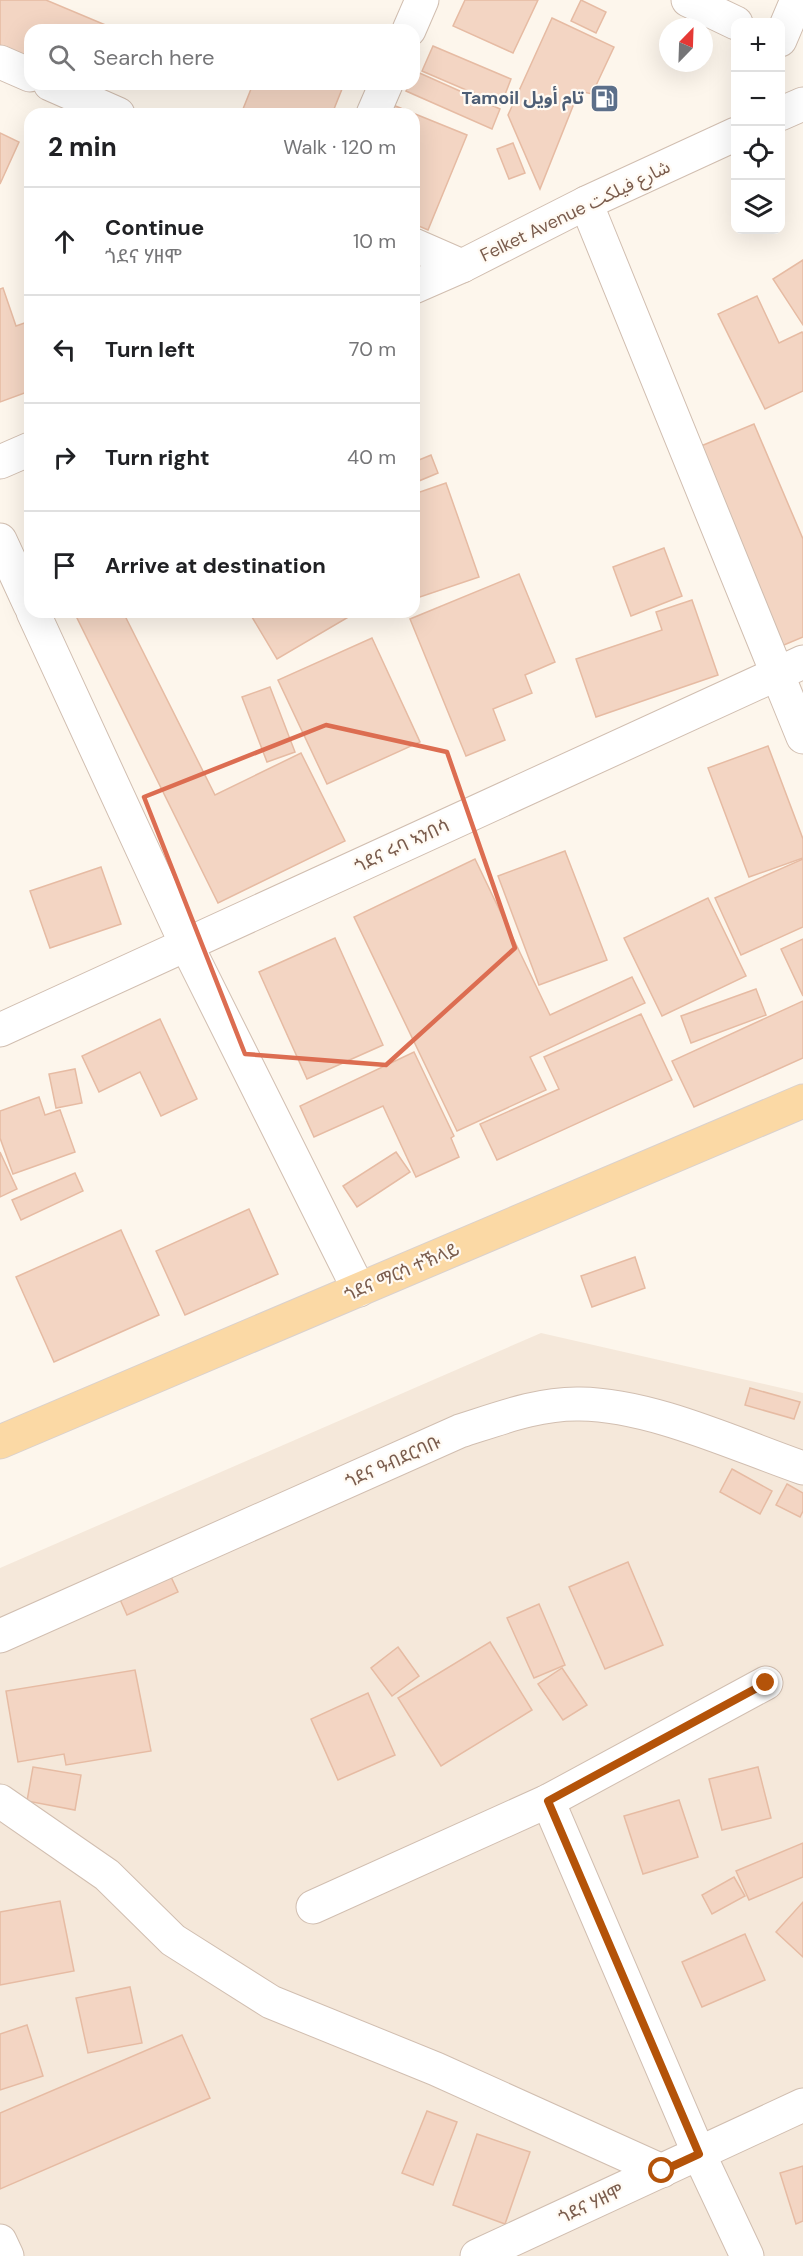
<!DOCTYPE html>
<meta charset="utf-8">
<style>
:root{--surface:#fff;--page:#f6f6f6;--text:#202124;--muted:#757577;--line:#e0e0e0}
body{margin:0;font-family:"DM Sans","Noto Sans Arabic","Noto Sans Ethiopic",sans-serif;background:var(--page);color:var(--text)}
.controls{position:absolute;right:18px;top:18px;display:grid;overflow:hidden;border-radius:12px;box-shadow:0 6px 24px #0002}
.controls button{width:54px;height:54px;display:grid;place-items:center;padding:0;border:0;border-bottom:2px solid var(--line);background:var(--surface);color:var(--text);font:30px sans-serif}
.compass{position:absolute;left:659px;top:18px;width:54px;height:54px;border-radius:50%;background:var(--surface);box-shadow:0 6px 24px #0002;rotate:23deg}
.stop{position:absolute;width:18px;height:18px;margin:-14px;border:4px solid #b45309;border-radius:50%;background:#fff}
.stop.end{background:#b45309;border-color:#fff;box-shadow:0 2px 6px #0008}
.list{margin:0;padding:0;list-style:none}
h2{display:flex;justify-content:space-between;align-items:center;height:78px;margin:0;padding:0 24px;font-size:26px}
h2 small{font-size:20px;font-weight:400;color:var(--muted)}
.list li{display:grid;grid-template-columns:39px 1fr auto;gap:18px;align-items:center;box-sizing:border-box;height:108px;padding:0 24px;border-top:2px solid var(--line)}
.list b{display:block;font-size:22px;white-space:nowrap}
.list p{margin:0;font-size:20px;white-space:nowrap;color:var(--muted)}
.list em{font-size:20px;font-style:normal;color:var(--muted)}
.icon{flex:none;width:33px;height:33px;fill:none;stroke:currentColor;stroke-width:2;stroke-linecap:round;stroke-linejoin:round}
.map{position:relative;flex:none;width:803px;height:2256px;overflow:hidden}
.search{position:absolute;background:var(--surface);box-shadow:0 6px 24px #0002;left:24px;top:24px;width:396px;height:66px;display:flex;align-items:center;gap:15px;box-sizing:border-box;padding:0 21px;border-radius:18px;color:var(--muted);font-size:22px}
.panel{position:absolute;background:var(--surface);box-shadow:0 6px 24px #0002;left:24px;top:108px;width:396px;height:510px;border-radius:18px}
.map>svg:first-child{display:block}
.residential{fill:#f5e8da}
.building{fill:#f3d5c3;stroke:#e6bba3;stroke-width:1.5}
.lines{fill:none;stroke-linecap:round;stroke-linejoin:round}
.minor-casing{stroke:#d1beb0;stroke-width:35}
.major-casing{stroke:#dad1cd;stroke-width:35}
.minor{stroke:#fff;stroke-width:33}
.major{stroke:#fbd9a5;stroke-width:33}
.route{stroke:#b45309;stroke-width:8}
.marked{fill:none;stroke:#dc6d51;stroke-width:4.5;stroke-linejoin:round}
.labels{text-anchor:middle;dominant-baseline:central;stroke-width:4.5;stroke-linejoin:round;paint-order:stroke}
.service-label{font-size:18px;font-weight:bold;fill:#4e5e75;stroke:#fffaf3;text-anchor:end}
.street-label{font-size:18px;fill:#7a5c4d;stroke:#fffaf3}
</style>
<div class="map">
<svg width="803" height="2256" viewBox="0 0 803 2256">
<rect width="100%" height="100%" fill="#fdf6ec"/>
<path class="residential" d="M541 1333 803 1393V2256H0V1568Z"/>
<g class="building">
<path d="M0 0H46L115 29 30 30V59L0 46Z"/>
<path d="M465 0H538L513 53 453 26Z"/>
<path d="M581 0 606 12 596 33 571 21Z"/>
<path d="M552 18 614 47 592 94 579 91 540 189 508 115Z"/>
<path d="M433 46 511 79 501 105 422 71Z"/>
<path d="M415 71 500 109 492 129 406 91 409 84H414Z"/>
<path d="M253 84H344L332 114H241Z"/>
<path d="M393 105 467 135 428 230 414 224V114H390Z"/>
<path d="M0 133 19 142 0 184Z"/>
<path d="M513 143 525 173 509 179 497 149Z"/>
<path d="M803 260V325L773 279Z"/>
<path d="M3 288 16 326 30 321V391L0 402V289Z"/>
<path d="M757 296 779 343 802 332 803 334V391L765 409 718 314Z"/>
<path d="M754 424 803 539V637L765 653 677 456Z"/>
<path d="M431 455 438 473 414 483V462Z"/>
<path d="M446 483 479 577 414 599V494Z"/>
<path d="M664 548 682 596 631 616 613 567Z"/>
<path d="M519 574 555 662 525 675 532 693 493 709 505 740 466 756 410 619Z"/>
<path d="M692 600 718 675 596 717 576 659 662 630 656 612Z"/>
<path d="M74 612H123L215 795 301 753 345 841 218 903Z"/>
<path d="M249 612H357L277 659Z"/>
<path d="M372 638 420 742 327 784 278 680Z"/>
<path d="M270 687 295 752 267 762 242 697Z"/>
<path d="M768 746 803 839V858L749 877 708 768Z"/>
<path d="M565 851 607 960 539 985 498 876Z"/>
<path d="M475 859 550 1015 632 977 645 1003 530 1057 546 1090 457 1131 354 917Z"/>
<path d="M803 859V927L741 955 715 898Z"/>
<path d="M101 867 121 924 50 948 30 891Z"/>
<path d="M708 898 746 976 662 1016 624 938Z"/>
<path d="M335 938 383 1045 307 1079 259 972Z"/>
<path d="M803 939V996L781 949Z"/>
<path d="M756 989 766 1015 691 1043 681 1016Z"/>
<path d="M803 1001V1058L694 1107 672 1061Z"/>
<path d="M641 1014 672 1080 497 1160 480 1124 559 1089 544 1057Z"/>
<path d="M160 1019 197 1099 161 1116 140 1072 99 1092 82 1056Z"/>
<path d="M414 1052 454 1136 451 1138 459 1157 416 1177 383 1106 314 1137 300 1106Z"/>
<path d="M75 1069 82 1103 56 1108 49 1074Z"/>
<path d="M39 1097 45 1115 60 1110 75 1152 13 1174 0 1138V1111Z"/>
<path d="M0 1152 17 1189 0 1197Z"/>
<path d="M396 1152 410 1172 357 1207 343 1186Z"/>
<path d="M75 1173 83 1191 21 1220 12 1200Z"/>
<path d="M249 1209 278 1274 185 1315 156 1251Z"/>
<path d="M121 1230 159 1315 54 1362 16 1277Z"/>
<path d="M635 1257 645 1288 592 1307 581 1276Z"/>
<path d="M750 1388 800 1402 794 1419 745 1405Z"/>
<path d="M732 1469 772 1491 760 1514 720 1492Z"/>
<path d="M787 1484 803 1493V1511L800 1517 776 1505Z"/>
<path d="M628 1562 663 1645 605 1669 569 1587Z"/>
<path d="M165 1564 178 1592 127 1615 114 1586Z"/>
<path d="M539 1604 565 1665 534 1678 507 1618Z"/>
<path d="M490 1642 532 1710 441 1766 398 1698Z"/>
<path d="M398 1647 419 1676 392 1696 371 1668Z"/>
<path d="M562 1668 587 1705 563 1720 538 1684Z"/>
<path d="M135 1670 151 1751 66 1765 64 1754 18 1762 6 1691Z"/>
<path d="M368 1693 395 1755 338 1780 311 1719Z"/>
<path d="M33 1767 81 1775 75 1810 27 1801Z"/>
<path d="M758 1767 771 1818 722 1830 709 1779Z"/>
<path d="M679 1800 698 1857 643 1874 624 1816Z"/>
<path d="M803 1843V1877L749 1900 736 1871Z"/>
<path d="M734 1877 745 1896 712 1914 702 1895Z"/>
<path d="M60 1901 74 1971 0 1985V1912Z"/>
<path d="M803 1902V1957L776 1932Z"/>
<path d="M745 1934 765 1980 702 2007 682 1962Z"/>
<path d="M130 1987 142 2043 88 2053 76 1998Z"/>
<path d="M27 2025 43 2076 0 2090V2034Z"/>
<path d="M182 2035 210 2098 0 2189V2113Z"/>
<path d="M427 2111 457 2122 433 2185 402 2173Z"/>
<path d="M477 2134 530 2152 505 2224 453 2205Z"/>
<path d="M803 2166V2221L796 2224 780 2173Z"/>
</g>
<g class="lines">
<defs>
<g id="minor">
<path d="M688 0 736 23"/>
<path d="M409 30 422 0"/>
<path d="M780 40 797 0"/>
<path d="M0 62 30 75"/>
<path d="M50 84 118 114"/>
<path d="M373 114 386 84"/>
<path d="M780 114 803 104"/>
<path d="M586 203 803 737"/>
<path d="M414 245 462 266"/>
<path d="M414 287 462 266 586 203 736 134"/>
<path d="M0 462 30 449"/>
<path d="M0 540 30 605"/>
<path d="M33 612 187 946 359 1290"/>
<path d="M0 1030 803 662"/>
<path d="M0 1636 460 1431C498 1419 539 1403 580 1404 652 1405 734 1444 803 1468"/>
<path d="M0 1801 107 1875 173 1940 271 2002 436 2069 662 2171"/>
<path d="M548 1801 699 2154 747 2256"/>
<path d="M313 1907 548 1801 766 1683"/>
<path d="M0 2241 7 2256"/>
<path d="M477 2256 803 2105"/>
</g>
<path id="major" d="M0 1442 803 1101"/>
</defs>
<use href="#minor" class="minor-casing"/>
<use href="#major" class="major-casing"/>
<use href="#minor" class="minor"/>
<use href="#major" class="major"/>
</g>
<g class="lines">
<path class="route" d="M662 2171 699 2154 548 1801 766 1683"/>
</g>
<path class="marked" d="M326 725 447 752 515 948 386 1065 245 1054 144 797Z"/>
<defs>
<symbol id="fuel-square" viewBox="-11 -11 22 22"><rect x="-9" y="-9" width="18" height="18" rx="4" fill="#5c6f8a" stroke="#fffaf3"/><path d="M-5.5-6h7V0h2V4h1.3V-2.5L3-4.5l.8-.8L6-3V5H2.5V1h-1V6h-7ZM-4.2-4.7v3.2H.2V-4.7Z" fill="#fff"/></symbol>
</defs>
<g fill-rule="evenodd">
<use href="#fuel-square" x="588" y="82" width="33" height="33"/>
</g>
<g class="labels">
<g class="service-label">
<text x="584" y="98">Tamoil تام أويل</text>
</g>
<g class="street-label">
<text transform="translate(575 211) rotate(-26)">Felket Avenue شارع فيلكت</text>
<text transform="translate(402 846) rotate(-25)">ጎደና ሩባ ኣንበሳ</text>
<text transform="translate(402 1272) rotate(-23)">ጎደና ማርሳ ተኽላይ</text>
<text transform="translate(393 1462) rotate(-24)">ጎደና ዓብደርባቡ</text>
<text transform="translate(591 2204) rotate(-25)">ጎደና ሃዘሞ</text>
</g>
</g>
</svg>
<div class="controls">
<button>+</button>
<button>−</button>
<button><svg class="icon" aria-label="locate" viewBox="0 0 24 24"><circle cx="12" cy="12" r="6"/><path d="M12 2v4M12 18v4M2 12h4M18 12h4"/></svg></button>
<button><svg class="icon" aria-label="layers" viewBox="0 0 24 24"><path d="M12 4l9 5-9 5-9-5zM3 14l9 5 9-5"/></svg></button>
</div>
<svg class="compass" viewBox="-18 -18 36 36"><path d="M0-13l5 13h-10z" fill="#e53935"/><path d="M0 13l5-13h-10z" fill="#757577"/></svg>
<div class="stop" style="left:662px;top:2171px"></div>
<div class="stop end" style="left:766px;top:1683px"></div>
<div class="search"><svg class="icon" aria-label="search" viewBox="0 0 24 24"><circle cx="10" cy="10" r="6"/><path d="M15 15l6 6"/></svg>Search here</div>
<section class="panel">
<h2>2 min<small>Walk · 120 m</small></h2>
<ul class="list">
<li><svg class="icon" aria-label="ahead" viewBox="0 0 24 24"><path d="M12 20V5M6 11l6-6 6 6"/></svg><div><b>Continue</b><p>ጎደና ሃዘሞ</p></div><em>10 m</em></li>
<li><svg class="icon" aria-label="left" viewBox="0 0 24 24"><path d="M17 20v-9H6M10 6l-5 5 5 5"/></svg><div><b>Turn left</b></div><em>70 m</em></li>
<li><svg class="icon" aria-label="right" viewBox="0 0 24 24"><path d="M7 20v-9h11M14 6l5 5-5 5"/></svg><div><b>Turn right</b></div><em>40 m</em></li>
<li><svg class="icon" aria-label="arrive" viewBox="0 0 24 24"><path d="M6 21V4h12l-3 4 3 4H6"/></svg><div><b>Arrive at destination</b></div></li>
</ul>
</section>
</div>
